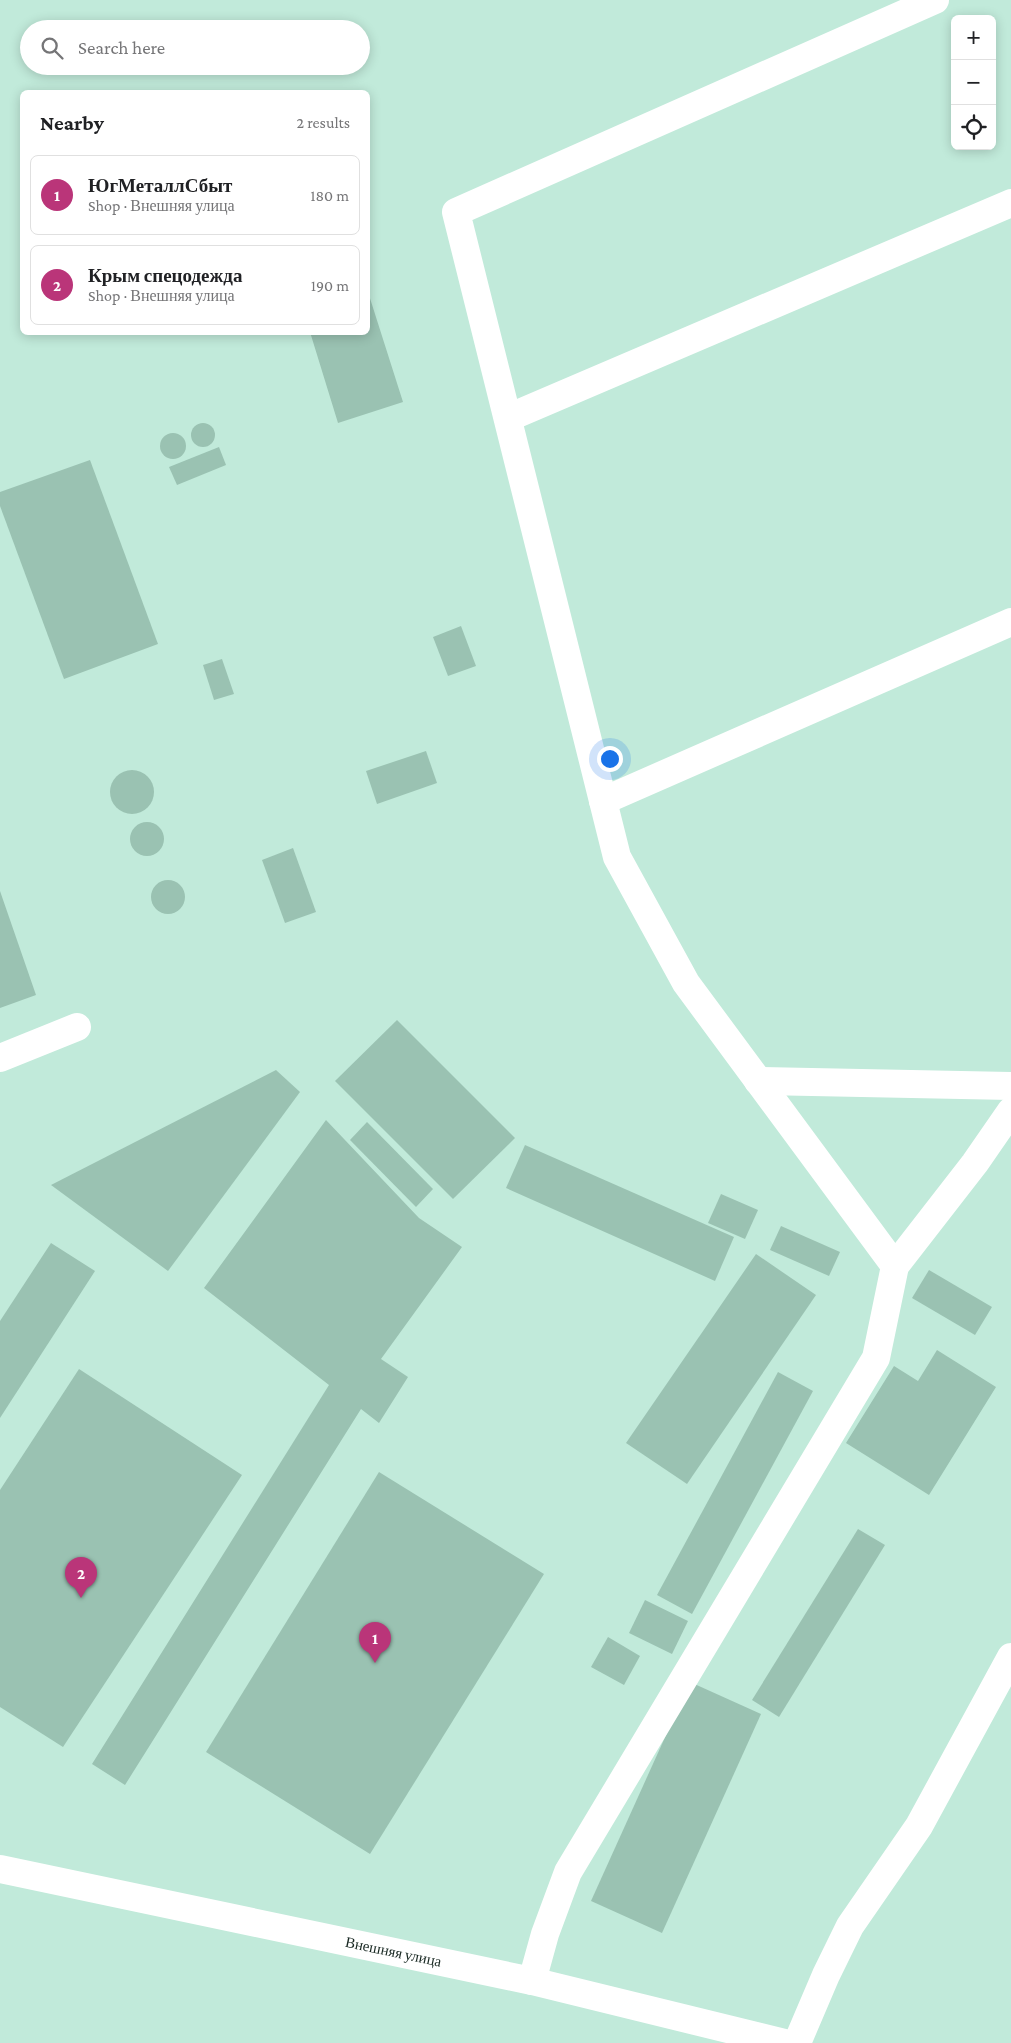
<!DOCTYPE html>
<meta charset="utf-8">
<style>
:root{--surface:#fff;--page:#f6f6f6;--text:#202124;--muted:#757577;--line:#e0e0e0;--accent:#ba3579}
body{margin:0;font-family:"Crimson Pro",serif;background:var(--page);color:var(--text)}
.controls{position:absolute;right:15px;top:15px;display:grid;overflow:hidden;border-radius:8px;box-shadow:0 2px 12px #0003}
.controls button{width:45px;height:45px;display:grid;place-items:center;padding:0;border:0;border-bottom:1px solid var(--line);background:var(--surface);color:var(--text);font:25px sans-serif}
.you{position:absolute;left:609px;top:758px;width:18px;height:18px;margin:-12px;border:4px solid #fff;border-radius:50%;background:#1a73e8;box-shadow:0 0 0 8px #1a73e833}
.badge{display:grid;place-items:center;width:32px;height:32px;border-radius:50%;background:var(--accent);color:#fff;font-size:16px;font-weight:700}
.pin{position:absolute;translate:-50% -41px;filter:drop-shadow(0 1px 2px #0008)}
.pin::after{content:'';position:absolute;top:26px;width:18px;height:15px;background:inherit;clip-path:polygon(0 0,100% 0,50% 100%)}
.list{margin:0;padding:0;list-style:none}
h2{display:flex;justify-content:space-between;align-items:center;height:65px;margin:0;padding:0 20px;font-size:21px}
h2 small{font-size:16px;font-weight:400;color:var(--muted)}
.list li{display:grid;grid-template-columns:32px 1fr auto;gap:15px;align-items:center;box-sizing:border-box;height:80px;margin:0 10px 10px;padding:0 10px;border:1px solid var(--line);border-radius:8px}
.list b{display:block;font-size:19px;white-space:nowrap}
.list p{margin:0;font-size:16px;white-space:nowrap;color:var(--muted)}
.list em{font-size:16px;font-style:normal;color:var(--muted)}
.icon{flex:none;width:28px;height:28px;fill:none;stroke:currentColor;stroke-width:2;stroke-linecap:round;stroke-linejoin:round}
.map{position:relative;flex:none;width:1011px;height:2043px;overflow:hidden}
.search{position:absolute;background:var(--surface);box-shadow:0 2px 12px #0003;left:20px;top:20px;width:350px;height:55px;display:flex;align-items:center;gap:12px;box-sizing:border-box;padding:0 18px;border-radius:28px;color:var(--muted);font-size:19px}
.panel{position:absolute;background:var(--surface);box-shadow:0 2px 12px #0003;left:20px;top:90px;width:350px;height:245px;border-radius:8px}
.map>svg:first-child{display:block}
.building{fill:#9ac2b2}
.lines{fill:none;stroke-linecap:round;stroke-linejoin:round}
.minor{stroke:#fff;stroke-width:28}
.labels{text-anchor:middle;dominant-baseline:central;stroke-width:4.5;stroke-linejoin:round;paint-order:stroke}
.street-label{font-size:15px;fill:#182822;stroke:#fff}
</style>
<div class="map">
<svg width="1011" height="2043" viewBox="0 0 1011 2043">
<rect width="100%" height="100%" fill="#c1eada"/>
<g class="building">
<path d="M368 292 403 402 338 423 310 332H368Z"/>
<circle cx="203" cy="435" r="12"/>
<circle cx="173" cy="446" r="13"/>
<path d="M219 447 226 465 177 485 169 467Z"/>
<path d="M90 460 158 644 64 679 0 506V492Z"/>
<path d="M461 626 476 666 448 676 433 637Z"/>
<path d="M222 659 234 694 214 700 203 665Z"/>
<path d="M426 751 437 783 377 804 366 771Z"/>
<circle cx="132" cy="792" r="22"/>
<circle cx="147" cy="839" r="17"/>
<path d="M293 848 316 912 285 923 262 860Z"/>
<circle cx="168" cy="897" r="17"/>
<path d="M0 891 36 995 0 1008Z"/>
<path d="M397 1020 515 1138 453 1199 335 1081Z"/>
<path d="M276 1070 300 1092 168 1271 51 1185Z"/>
<path d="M326 1120 419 1218 462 1247 381 1359 408 1377 379 1423 361 1409 125 1785 92 1764 329 1385 204 1288Z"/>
<path d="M367 1122 433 1189 416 1207 350 1140Z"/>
<path d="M525 1145 734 1237 715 1281 506 1188Z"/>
<path d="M721 1194 758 1210 745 1239 708 1223Z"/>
<path d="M781 1226 840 1252 829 1276 770 1250Z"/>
<path d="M51 1243 95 1271 0 1418V1321Z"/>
<path d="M756 1254 816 1295 687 1484 626 1443Z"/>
<path d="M929 1270 992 1307 975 1335 912 1298Z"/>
<path d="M937 1350 996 1387 929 1495 846 1443 894 1366 918 1381Z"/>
<path d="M79 1369 242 1475 63 1747 0 1707V1490Z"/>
<path d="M778 1372 813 1391 692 1614 657 1595Z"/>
<path d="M379 1472 544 1574 370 1854 206 1752Z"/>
<path d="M858 1529 885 1545 779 1717 752 1700Z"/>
<path d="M645 1600 688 1621 672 1654 629 1633Z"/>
<path d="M608 1637 640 1656 624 1685 591 1667Z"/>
<path d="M690 1682 761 1714 662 1933 591 1901Z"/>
</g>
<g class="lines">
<g class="minor">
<path d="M508 418 1011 203"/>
<path d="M603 801 1011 622"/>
<path d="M0 1058 77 1027"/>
<path d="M758 1081 1011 1086"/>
<path d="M895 1266 686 983 617 857 456 212 935 0"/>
<path id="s1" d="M0 1869 532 1981 785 2043"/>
<path d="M532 1981 545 1934 568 1872 876 1358 895 1266 975 1163 1011 1111"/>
<path d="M797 2043 826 1975 850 1926 919 1826 1011 1657"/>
</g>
</g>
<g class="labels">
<g class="street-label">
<text stroke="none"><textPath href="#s1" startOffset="402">Внешняя улица</textPath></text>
</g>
</g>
</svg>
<div class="controls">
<button>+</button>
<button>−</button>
<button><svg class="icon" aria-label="locate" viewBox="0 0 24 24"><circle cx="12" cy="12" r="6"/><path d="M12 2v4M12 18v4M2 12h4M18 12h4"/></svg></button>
</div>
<div class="you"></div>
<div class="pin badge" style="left:375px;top:1663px">1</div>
<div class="pin badge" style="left:81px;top:1598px">2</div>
<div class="search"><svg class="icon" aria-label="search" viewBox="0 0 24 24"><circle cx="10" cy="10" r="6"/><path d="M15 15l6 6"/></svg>Search here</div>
<section class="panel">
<h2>Nearby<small>2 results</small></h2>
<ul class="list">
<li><span class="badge">1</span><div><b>ЮгМеталлСбыт</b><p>Shop · Внешняя улица</p></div><em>180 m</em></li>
<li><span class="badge">2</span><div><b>Крым спецодежда</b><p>Shop · Внешняя улица</p></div><em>190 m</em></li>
</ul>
</section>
</div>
